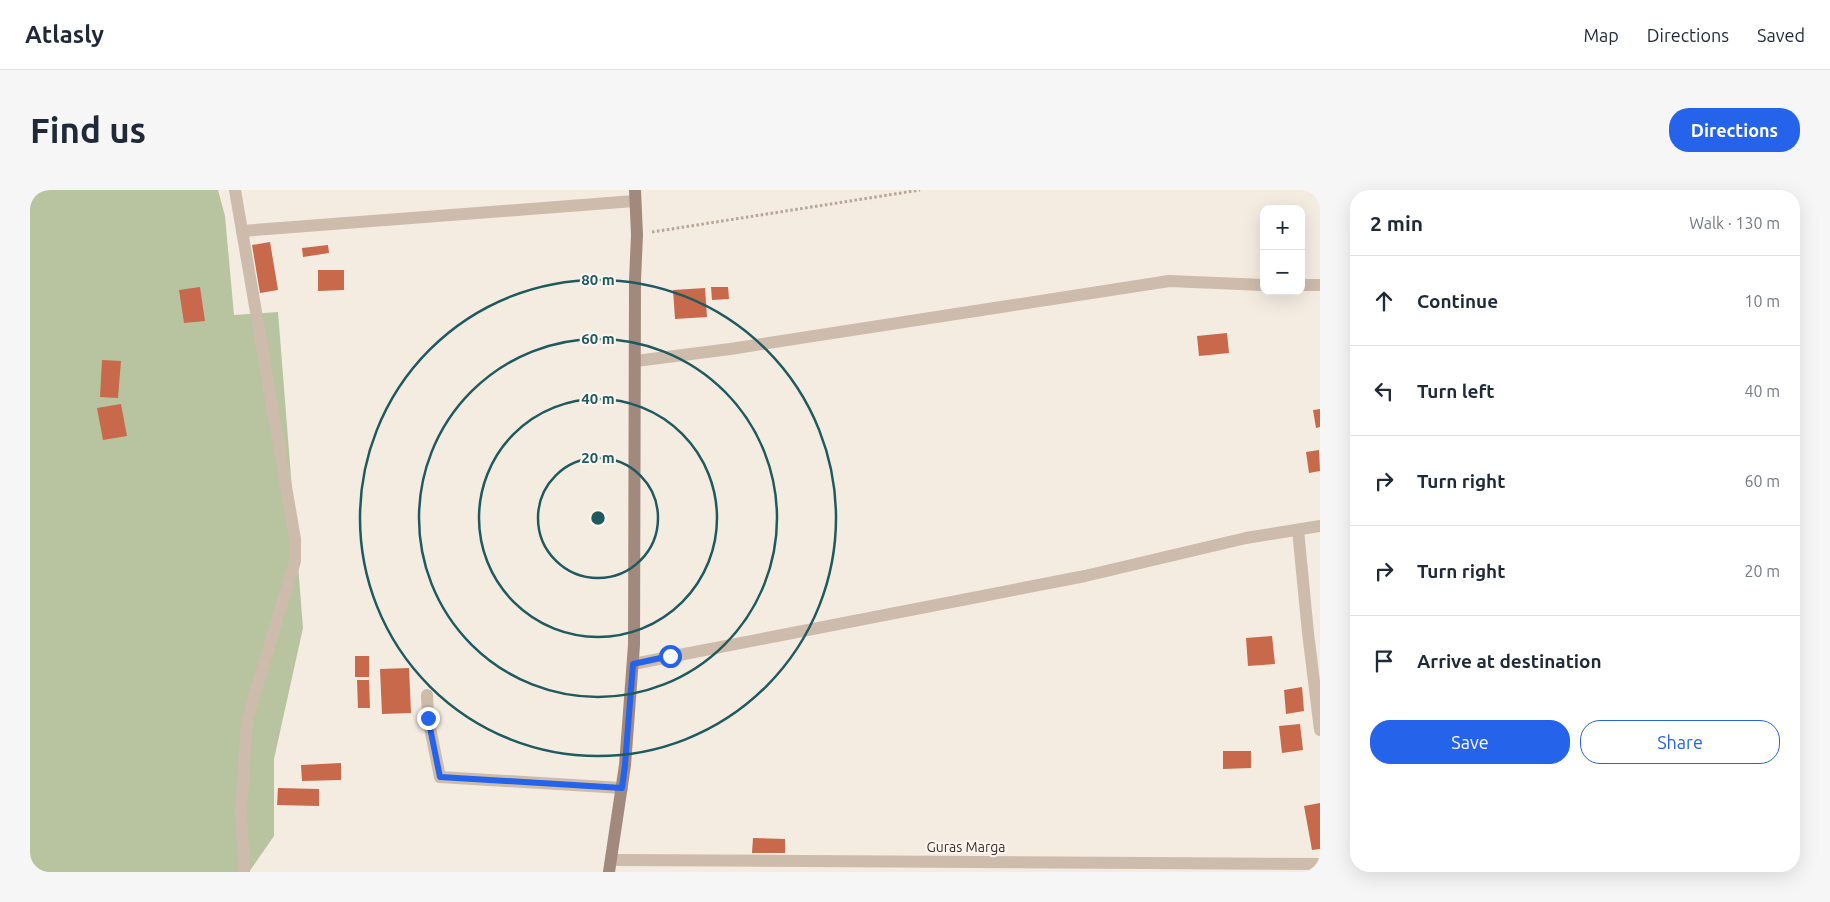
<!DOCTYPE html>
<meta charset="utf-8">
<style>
:root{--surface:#fff;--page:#f6f6f7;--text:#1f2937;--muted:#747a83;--line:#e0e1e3;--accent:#2563eb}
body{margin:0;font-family:Ubuntu,sans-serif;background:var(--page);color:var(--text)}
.controls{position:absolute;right:15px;top:15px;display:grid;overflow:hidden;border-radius:10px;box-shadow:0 5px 20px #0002}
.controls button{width:45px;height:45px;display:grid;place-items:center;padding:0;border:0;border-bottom:1px solid var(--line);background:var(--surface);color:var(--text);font:25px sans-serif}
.stop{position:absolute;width:15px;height:15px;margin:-11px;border:4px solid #2563eb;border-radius:50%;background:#fff}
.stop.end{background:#2563eb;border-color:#fff;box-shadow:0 1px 5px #0008}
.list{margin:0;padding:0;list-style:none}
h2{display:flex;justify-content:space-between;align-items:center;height:65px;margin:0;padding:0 20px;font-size:21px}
h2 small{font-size:16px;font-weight:400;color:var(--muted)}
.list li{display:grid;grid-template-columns:32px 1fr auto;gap:15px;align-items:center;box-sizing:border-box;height:90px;padding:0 20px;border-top:1px solid var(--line)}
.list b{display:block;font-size:19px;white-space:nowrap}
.list em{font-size:16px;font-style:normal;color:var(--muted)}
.actions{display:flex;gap:10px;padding:15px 20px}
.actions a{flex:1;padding:11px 0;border:1px solid var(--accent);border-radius:20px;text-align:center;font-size:18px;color:var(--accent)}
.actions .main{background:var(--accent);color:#fff}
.icon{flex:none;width:28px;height:28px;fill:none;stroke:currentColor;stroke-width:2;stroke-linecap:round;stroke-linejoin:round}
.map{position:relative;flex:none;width:1290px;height:682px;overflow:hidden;border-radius:20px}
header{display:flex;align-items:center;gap:30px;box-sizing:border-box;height:70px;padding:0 25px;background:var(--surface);border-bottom:1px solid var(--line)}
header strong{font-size:24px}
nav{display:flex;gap:28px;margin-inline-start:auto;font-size:18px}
.intro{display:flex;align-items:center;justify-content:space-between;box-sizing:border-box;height:120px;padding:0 30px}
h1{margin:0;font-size:35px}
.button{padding:12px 22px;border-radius:20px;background:var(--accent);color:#fff;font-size:18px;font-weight:700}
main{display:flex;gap:30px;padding:0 30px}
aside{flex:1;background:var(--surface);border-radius:20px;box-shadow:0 5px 20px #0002}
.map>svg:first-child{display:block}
.green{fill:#b8c4a0}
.building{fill:#c8694b}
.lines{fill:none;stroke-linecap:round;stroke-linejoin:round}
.path{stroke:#b9a596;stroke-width:3;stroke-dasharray:2.5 2.5;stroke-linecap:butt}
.street{stroke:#cdbbac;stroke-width:12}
.secondary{stroke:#a18a7d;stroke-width:12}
.route{stroke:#2563eb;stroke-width:6}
.ring{fill:none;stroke:#1f5a5e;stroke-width:2.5}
.labels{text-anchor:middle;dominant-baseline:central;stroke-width:4.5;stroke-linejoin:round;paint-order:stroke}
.street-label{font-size:14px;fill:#3b302b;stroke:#fbf5ee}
.centre{fill:#1f5a5e;stroke:#fbf5ee;stroke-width:2.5}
.ring-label{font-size:15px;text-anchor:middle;font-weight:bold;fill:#1f5a5e;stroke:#fbf5ee;stroke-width:4.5;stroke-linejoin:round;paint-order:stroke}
</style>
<header>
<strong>Atlasly</strong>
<nav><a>Map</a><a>Directions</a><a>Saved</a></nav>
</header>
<div class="intro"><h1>Find us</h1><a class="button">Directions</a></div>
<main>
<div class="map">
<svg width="1290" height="682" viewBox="0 0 1290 682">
<rect width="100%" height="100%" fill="#f4ebe1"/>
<path class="green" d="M0 0H188L195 26 204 125 248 122 273 438 244 569V646L219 682H0Z"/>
<g class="building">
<path d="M240 52 248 100 230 103 222 55Z"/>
<path d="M298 55 299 63 273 67 272 58Z"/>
<path d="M288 80H314V100L288 101Z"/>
<path d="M170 97 175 131 154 133 149 100Z"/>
<path d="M681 97H698L699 109 682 110Z"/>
<path d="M675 98 677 127 645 129 643 100Z"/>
<path d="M1197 143 1199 163 1169 166 1167 146Z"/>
<path d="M72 170 91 171 88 208 70 207Z"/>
<path d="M91 214 97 246 73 250 67 218Z"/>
<path d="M1290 219V237L1286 238 1283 220Z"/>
<path d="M1289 260 1290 281 1279 283 1276 262Z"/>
<path d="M1242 446 1245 474 1218 476 1216 448Z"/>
<rect x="325" y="466" width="14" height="21"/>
<path d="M379 478 381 523 352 524 350 479Z"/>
<path d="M327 490H339L340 518H328Z"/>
<path d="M1272 497 1274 521 1256 524 1254 500Z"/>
<path d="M1270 534 1273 560 1252 563 1249 536Z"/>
<path d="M1193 561H1221V578L1193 579Z"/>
<path d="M311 573V590L272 591 271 575Z"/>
<path d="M248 598 289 599V616L247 615Z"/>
<path d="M1290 613V659L1282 660 1274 616Z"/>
<path d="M723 648 755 649V663H722Z"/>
</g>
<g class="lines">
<path class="path" d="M622 42 890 0"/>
<g class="street">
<path d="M205 0 265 349V371L217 530 211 620 214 682"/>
<path d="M212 41 604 11"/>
<path d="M1271 95H1290"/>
<path d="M606 171 700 159 1139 91 1234 95"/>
<path d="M1268 340 1278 443 1290 540"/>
<path d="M603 474 1055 386 1216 348 1290 336"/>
<path d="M397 505 398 528 410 587 592 598"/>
<path d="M582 670 1290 674"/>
</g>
<path class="secondary" d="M579 682 595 575 604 455 605 90 607 45 605 0"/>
</g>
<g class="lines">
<path class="route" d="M398 528 410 587 592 598 595 575 603 474 640 466"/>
</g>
<g class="ring">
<circle cx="568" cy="328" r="60"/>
<circle cx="568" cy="328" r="119"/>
<circle cx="568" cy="328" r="179"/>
<circle cx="568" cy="328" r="238"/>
</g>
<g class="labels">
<g class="street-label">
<text x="936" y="657">Guras Marga</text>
</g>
</g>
<circle cx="568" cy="328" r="8" class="centre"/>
<g class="ring-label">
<text x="568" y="95">80 m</text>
<text x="568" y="154">60 m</text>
<text x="568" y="214">40 m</text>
<text x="568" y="273">20 m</text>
</g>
</svg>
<div class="controls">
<button>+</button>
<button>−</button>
</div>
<div class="stop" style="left:640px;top:466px"></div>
<div class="stop end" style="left:398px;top:528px"></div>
</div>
<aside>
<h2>2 min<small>Walk · 130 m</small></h2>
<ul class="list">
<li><svg class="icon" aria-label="ahead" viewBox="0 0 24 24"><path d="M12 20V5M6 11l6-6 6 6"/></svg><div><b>Continue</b></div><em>10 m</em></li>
<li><svg class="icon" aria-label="left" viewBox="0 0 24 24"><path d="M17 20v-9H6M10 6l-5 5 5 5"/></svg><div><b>Turn left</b></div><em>40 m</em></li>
<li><svg class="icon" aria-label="right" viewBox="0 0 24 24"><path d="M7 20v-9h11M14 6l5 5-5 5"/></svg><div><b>Turn right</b></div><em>60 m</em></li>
<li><svg class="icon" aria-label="right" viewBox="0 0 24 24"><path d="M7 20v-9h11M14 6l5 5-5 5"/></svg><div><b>Turn right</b></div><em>20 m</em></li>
<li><svg class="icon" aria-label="arrive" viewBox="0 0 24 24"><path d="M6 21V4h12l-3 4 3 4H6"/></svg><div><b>Arrive at destination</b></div></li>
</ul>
<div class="actions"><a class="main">Save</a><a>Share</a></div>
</aside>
</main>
